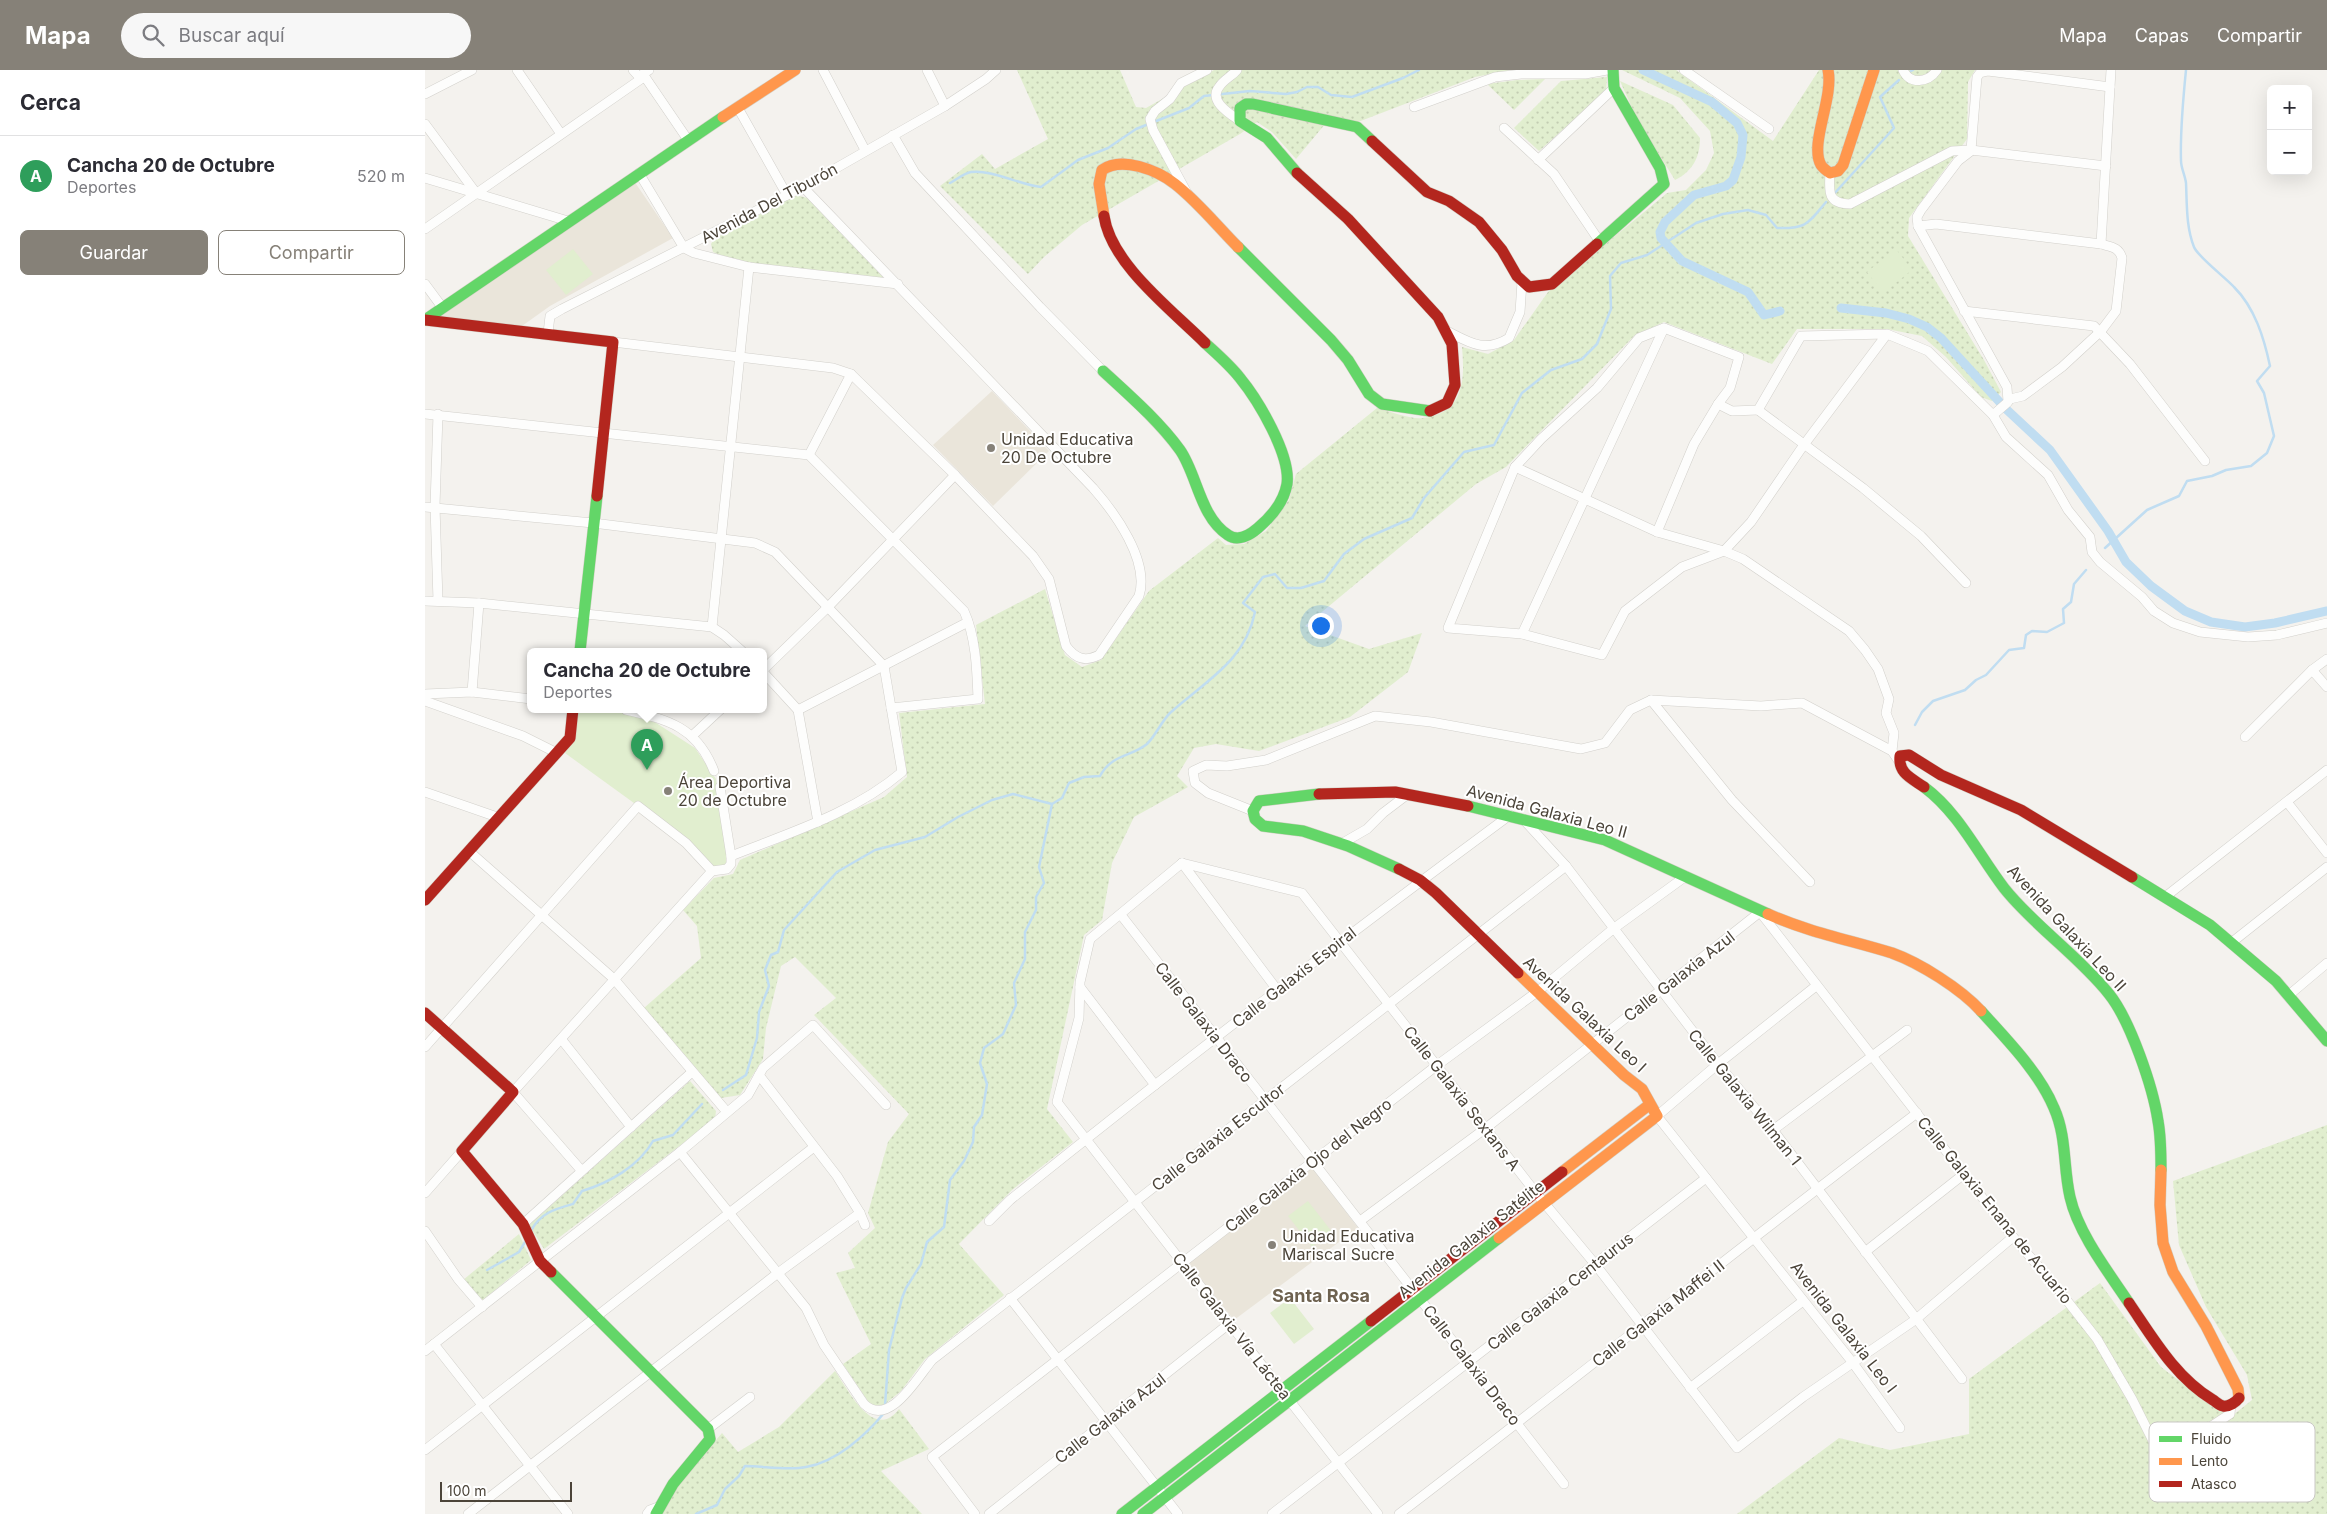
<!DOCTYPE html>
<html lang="es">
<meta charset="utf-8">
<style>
:root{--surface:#fff;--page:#f7f7f7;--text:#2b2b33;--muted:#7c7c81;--line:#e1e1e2;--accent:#868178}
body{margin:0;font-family:Inter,sans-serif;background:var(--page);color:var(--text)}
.controls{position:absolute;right:15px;top:15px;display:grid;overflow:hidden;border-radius:8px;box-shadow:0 5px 20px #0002}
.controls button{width:45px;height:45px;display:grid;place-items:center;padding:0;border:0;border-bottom:1px solid var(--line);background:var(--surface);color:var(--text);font:25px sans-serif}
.scale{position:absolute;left:15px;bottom:12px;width:132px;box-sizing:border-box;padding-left:5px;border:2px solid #4b4439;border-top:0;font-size:14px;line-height:18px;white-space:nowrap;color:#4b4439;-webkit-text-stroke:4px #fff;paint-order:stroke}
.you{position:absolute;left:895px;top:555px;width:18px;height:18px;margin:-12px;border:4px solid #fff;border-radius:50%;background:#1a73e8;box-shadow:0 0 0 8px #1a73e833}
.badge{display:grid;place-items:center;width:32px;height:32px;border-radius:50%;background:var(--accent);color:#fff;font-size:16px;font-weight:700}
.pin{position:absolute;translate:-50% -41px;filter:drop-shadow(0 1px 2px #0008)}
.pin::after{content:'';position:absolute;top:26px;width:18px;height:15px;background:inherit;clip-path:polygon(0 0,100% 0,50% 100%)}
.popup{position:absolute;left:102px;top:578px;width:240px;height:65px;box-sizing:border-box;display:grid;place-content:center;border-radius:8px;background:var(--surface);filter:drop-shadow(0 1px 4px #0005);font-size:16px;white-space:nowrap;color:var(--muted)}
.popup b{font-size:19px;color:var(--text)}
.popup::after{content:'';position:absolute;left:50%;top:100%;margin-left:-10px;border:10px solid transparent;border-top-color:var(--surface)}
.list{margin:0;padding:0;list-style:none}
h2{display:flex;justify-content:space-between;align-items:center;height:65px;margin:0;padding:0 20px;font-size:21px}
h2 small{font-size:16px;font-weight:400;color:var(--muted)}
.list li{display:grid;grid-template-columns:32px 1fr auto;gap:15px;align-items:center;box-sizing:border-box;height:80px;padding:0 20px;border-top:1px solid var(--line)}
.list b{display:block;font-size:19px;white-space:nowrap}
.list p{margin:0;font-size:16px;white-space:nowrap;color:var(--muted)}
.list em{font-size:16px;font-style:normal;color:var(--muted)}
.actions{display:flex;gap:10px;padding:15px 20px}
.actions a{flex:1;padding:11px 0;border:1px solid var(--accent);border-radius:8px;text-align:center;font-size:18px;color:var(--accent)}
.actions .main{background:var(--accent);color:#fff}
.icon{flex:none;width:28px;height:28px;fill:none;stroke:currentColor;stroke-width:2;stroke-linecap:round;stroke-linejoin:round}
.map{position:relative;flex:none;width:1902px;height:1444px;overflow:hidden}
header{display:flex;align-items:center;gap:30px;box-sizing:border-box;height:70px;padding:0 25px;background:var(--accent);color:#fff}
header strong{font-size:24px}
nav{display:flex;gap:28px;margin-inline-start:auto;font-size:18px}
.search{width:350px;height:45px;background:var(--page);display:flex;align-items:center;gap:12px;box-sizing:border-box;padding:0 18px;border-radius:28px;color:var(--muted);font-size:19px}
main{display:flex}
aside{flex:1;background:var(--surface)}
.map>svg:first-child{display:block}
.education{fill:#eae5da}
.green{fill:url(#green-dots)}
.pitch{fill:#e1eecf}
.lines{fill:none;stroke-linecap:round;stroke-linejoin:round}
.stream{stroke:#c0ddf1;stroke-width:2.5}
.canal{stroke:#c0ddf1;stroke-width:9}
.street-casing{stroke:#d2d0cb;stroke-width:10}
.fast-casing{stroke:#d3cfc5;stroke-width:12}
.slow-casing{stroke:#d3cfc5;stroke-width:12}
.jam-casing{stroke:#d3cfc5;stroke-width:12}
.street{stroke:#fdfdfc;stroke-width:9}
.fast{stroke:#63d668;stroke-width:11}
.slow{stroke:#ff974d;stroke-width:11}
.jam{stroke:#b3261e;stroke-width:11}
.poi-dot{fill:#868178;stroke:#fff;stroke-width:2}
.labels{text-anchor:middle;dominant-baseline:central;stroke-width:4;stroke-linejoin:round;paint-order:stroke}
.street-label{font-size:16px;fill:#4b4439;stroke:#fff}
.poi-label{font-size:16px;fill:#4b4439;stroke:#fff;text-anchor:start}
.neighbourhood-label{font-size:18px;font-weight:bold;fill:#6e6250;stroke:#fff}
.key{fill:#fff;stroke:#c9c7c4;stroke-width:1}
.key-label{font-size:14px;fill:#4b4439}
</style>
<header>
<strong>Mapa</strong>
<div class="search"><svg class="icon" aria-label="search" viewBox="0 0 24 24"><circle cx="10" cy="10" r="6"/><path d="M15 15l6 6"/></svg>Buscar aquí</div>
<nav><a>Mapa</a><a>Capas</a><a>Compartir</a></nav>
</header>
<main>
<aside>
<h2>Cerca<small></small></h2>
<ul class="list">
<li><span class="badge" style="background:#2e9e5b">A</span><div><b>Cancha 20 de Octubre</b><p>Deportes</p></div><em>520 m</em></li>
</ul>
<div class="actions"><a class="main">Guardar</a><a>Compartir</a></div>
</aside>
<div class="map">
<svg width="1902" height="1444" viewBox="0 0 1902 1444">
<defs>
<pattern id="green-dots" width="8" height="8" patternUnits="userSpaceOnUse" patternTransform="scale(1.25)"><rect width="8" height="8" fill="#e1eecf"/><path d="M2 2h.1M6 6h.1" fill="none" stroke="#c3cdb2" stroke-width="1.8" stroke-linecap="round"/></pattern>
</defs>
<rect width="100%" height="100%" fill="#f4f2ee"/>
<g class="education">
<path d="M209 111 248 168 125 236 97 256 14 246Z"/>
<path d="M567 321 624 381 568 436 508 375Z"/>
<path d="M887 1097 933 1158 809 1250 762 1192Z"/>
</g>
<g class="green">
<path d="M592 0H695L711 37 721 38 789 0H1086L1050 7 933 52 906 47 871 89 847 62 832 52 815 64 657 155 619 187 603 204 515 116 557 84 570 99 623 69Z"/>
<path d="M1197 0H1251L1348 71 1394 0H1550L1543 12 1542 69 1484 148 1483 166 1559 290 1576 322 1567 331 1556 327 1521 287 1497 266 1462 259H1372L1347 294 1239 252 1209 266 1081 397 1051 414 880 556 944 579 997 563 983 602 925 647 834 681 791 674 769 678 752 706 763 717 709 747 687 793 677 850 659 865 622 1039 648 1072 587 1120 534 1174 579 1225 500 1289 476 1321 459 1335 446 1336 418 1294 446 1274 411 1203 430 1198 423 1183 450 1158 443 1143 463 1072 484 1044 389 945 411 928 370 887 356 896 341 958 338 989 315 1025 296 1028 219 938 276 888 272 856 258 840 289 808 308 804 315 790 459 727 482 707 474 643 560 634 551 555 620 519 640 585 657 597 676 590 724 521 793 468 801 475 819 474 841 461 864 430 871 404 952 338C964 341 987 350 998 348 1039 343 1040 310 1037 277L1063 284 1089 270 1123 222 1242 123 1261 120 1281 100 1289 83 1285 61 1255 28Z"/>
<path d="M1182 7 1181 21 1114 81 1089 58 1136 11Z"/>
<path d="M1120 9 1089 40 1062 14 1092 10Z"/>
<path d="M1195 11 1248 35 1275 68C1275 87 1268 101 1250 110L1213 51Z"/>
<path d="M371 125 382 128 459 208 324 194C313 187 299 188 288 182L286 174 289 169Z"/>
<path d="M265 1011 291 1041 290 1049 119 1179 104 1155Z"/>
<path d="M1902 1055V1444H1312L1414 1368 1465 1380 1544 1364V1309L1675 1213 1736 1297 1791 1339 1807 1346 1827 1330 1822 1305 1781 1237 1754 1175 1748 1111Z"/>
<path d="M94 1164 106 1190 57 1231 38 1210Z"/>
<path d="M410 1301C424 1321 449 1372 474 1339L504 1379 456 1401 497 1444H236L242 1428 297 1363 313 1382 354 1357Z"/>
</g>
<g class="pitch">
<path d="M148 179 168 204 141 225 121 200Z"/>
<path d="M1471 179 1487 200 1458 223 1442 202Z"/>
<path d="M153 639H192L225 649 270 678 291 709 303 791 300 796 292 798 286 794 271 778 140 683 151 666Z"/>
<path d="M883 1131 907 1162 887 1177 863 1146Z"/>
<path d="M865 1228 889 1259 869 1274 845 1243Z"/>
</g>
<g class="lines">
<g class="stream">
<path d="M1486 1 1488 0"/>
<path d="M525 113C531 110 539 103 546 102 566 99 595 115 616 117L653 90 683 78 711 59 764 38 779 26 825 21 861 24 872 22 882 17H893L906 25 927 27 978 8 994 0"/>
<path d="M1408 125 1469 58 1455 27 1474 10"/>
<path d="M1680 478 1722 440 1754 426 1762 411 1787 406 1801 400 1826 396 1842 383 1849 366 1839 323 1832 311 1845 296C1839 268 1830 238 1809 217 1801 208 1772 186 1769 177 1761 157 1762 134 1761 113 1760 105 1756 98 1756 91 1755 60 1758 30 1761 0"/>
<path d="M1490 655 1497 642 1508 631 1540 620 1551 610 1561 605 1584 580 1599 578 1601 565 1607 561 1622 562 1639 553 1638 539 1646 532 1649 514 1661 500"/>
<path d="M298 1020 321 1005 332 968 334 942 344 916 340 900 346 885 353 882 359 860 412 802 450 780 500 767 533 747 567 730 588 724 627 734"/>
<path d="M106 1161C115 1143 130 1139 148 1134L157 1121C184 1113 214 1096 228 1071L248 1065 277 1034"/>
<path d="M62 1200 94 1182 100 1172"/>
<path d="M460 1335 464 1280 477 1228 481 1218 496 1194 502 1172 519 1157 525 1110 539 1091 548 1072 549 1057 557 1045 562 1014 555 993 559 978 578 964 591 935 589 913 600 889V862L611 840V827L619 813 614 797 627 734 637 728 644 713 659 707 675 706C687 684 706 687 722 674 731 665 736 652 745 643 780 611 820 592 830 542L818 533 838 507 850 504 862 518H876L899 511 919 484 939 469 987 448 999 428 1039 382 1069 375 1097 323 1126 300 1157 289 1172 274 1186 239 1185 206 1196 193 1222 185 1271 153 1298 144 1323 140 1341 145 1352 158C1381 159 1383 154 1401 132"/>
<path d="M271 1444 292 1435 300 1419 314 1406 320 1396C338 1396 364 1401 381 1397 411 1392 441 1365 459 1343"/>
</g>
<g class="canal">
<path d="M1218 0 1287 32 1312 53 1318 65 1316 87 1308 110 1301 116 1269 125 1240 152 1235 162 1236 168 1257 191 1323 222 1339 245 1355 241"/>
<path d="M1416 238 1461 243 1484 249 1502 257 1516 268 1581 339 1625 380 1683 461 1701 492 1726 516 1760 541 1786 552 1820 557 1850 553 1902 541"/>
</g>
<defs>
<g id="street">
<path d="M92 0 136 64"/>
<path d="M208 0 216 9"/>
<path d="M398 0 440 80"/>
<path d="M502 0 520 36"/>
<path d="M812 0C807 6 798 10 794 17 783 31 805 44 815 51"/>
<path d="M1259 0 1344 59"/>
<path d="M1478 0C1485 15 1503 13 1512 0"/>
<path d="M218 4 263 70"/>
<path d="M0 24 47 0"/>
<path d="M989 37 1070 7 1096 4H1160L1182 0"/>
<path d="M313 38 362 125"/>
<path d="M0 54 51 123"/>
<path d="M1079 58 1129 104 1175 172"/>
<path d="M468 65 490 103 615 237 678 301"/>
<path d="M1546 80 1552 7 1555 3 1563 1 1685 17"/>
<path d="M1546 81 1533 91 1496 140 1492 147 1493 156 1582 317 1583 332 1568 345"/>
<path d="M1113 90 1189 18"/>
<path d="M214 103 259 178 269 183 324 197 473 214"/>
<path d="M1405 103C1404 121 1402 134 1425 134L1527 81 1546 80 1681 96"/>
<path d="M0 108 143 151"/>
<path d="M762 123 728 60 725 49 730 41 745 29 756 13 782 0"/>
<path d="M1493 156 1511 154 1676 174C1686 177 1694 177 1697 188L1691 241 1676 261 1637 297 1598 326 1585 329"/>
<path d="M0 159 216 9 218 4 224 0"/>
<path d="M1676 174 1686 0"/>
<path d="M0 214 17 237"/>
<path d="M1539 241 1669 256 1705 294 1780 391"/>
<path d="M1022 261C1045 273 1060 283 1084 268L1095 242 1097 212"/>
<path d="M123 263 125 246 137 239 378 117 520 36 561 9 571 0"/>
<path d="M1462 264 1378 376 1326 452 1299 481 1257 497 1200 541 1177 585 1097 564 1023 558 1090 397 1116 369 1172 318 1214 268 1239 258 1314 287 1305 318 1293 334 1307 341 1333 340 1376 266 1462 264 1503 281 1568 345 1581 367 1623 405 1643 440 1665 467 1667 482 1675 492 1717 527 1729 541 1748 553 1775 562 1823 567 1852 565 1902 553"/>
<path d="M188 272 408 298 426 304 530 405 608 486 624 509 641 576C651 589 660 592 674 585L714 526C725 491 690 443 668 418L378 117"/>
<path d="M1333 340 1438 418 1496 466 1541 513"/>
<path d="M0 344 384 385 539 541C551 567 552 601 553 629L466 638"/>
<path d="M13 344 10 436 13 531"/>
<path d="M384 385 426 304"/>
<path d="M1090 397 1232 462 1299 481 1318 489 1424 561 1440 580 1453 599 1464 629 1461 643 1469 663 1467 681"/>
<path d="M0 437 168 453 330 473 350 482 459 596 477 702C429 743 364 763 306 786"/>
<path d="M1232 462 1269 374 1293 334"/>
<path d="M0 531 54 533 287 557 299 565 317 581"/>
<path d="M287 557 324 197"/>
<path d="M1097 564 1239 258"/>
<path d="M338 600 403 537 530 405"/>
<path d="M1887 600 1902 617"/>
<path d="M338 602 373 640 393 752"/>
<path d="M47 622 54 533"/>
<path d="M0 624 47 622 106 629"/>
<path d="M1226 630 1307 730 1385 812"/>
<path d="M0 631 98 666 132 683"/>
<path d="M201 640C244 650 272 657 289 701"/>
<path d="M373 640 543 552"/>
<path d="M267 666 296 639"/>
<path d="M1820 667 1887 600 1902 589"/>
<path d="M0 722 75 748"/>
<path d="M1862 732 1902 783"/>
<path d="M828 741 783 723 770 713 768 701 781 695 802 696 841 690 950 646 1006 652 1156 679 1180 673 1205 640 1226 630 1336 636 1377 633 1467 681 1473 690"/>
<path d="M1098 749 1141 796 1293 994 1348 1060 1537 1309"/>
<path d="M916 774 942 759 958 743 983 724"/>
<path d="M45 782 189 909 302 1042"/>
<path d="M757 793 877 823 1111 1123 1170 1194 1312 1378 1378 1327 1490 1250 1588 1167"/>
<path d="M757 793 665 869 655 912 654 948 632 1032 953 1444"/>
<path d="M757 793 853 921"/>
<path d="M1740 827 1902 700"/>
<path d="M696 845 1139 1414"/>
<path d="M1806 873 1902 797"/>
<path d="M1391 916 1293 994 1232 1046 1428 1293 1475 1358"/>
<path d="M655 917 730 1015"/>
<path d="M1864 925 1902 893"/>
<path d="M137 970 206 1057"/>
<path d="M0 977 213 736 261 773 287 801 302 799 306 794V786L295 717"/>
<path d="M334 1005 412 1106 435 1143 440 1155"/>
<path d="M1348 1060 1482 960"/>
<path d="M255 1082 381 1238 399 1275 439 1334C464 1358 492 1308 507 1290L1141 796"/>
<path d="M156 1100 88 1022 287 801"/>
<path d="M0 1123 37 1081"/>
<path d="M564 1151 585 1130C749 998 916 870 1085 745"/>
<path d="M935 1151 1061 1058 1335 842 1588 1167 1633 1219 1672 1269 1707 1329 1729 1373 1733 1377C1757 1378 1785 1357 1805 1344L1806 1334"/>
<path d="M98 1154 267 1002"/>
<path d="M0 1161 33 1209 57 1237"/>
<path d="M1440 1182 1539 1104"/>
<path d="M585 1228 753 1444"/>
<path d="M9 1274 143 1444"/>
<path d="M0 1281 255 1082 323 1025 338 998 388 955 461 1035"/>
<path d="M1265 1318 1378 1231"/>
<path d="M283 1359 325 1327"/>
<path d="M0 1380 389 1077"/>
<path d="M43 1444 353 1203 435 1143"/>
<path d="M222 1444 225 1440 233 1437"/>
<path d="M550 1444 507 1387 1011 996 1112 922 1188 859 1261 806"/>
<path d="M564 1444 805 1253"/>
<path d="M847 1444 1281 1108"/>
<path d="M974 1444C1148 1311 1318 1174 1492 1043"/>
</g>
<g id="fast">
<path d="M872 103 842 68 815 51V38L821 34H828L932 57 947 71"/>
<path d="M1172 174 1239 114 1235 98 1189 18 1188 0"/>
<path d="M813 177 906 270 923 290 944 324 957 334 1005 341"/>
<path d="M0 250 298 47"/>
<path d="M678 301C704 325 734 351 755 380 772 404 775 447 803 465 813 472 825 465 833 458 846 447 859 431 862 414 866 385 833 330 815 308 805 295 792 284 780 273"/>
<path d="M155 581 172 426"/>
<path d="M1499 717C1534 743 1553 784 1579 818 1609 856 1654 886 1684 924 1705 950 1728 1017 1733 1051 1736 1067 1736 1083 1736 1100"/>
<path d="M894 724 834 731 828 741 830 749 838 756 878 761 923 776 974 799"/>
<path d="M1043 736 1180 770 1343 844"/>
<path d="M1707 807 1785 855 1851 911 1902 971"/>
<path d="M1556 941C1582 970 1614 1002 1629 1038 1642 1067 1638 1097 1645 1127 1653 1163 1684 1203 1704 1233"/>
<path d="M126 1202 283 1359 285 1369 248 1414 231 1444"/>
<path d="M697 1444 946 1251"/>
<path d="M718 1444 1074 1168"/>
</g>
<g id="slow">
<path d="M1403 0C1409 28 1384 74 1396 95 1398 98 1402 101 1405 103L1413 101 1418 95 1449 0"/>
<path d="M298 47 370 0"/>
<path d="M679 146 674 114 677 100C697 86 732 100 750 114 773 132 793 157 813 177"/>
<path d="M1343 844C1383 862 1425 870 1467 883 1495 893 1536 919 1556 941"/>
<path d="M1736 1100 1735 1135 1738 1173 1748 1202 1781 1256 1813 1319 1814 1328"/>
<path d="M1137 1102 1224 1035"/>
<path d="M1074 1168 1232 1046 1217 1019 1199 1005 1093 903"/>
</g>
<g id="jam">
<path d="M947 71 1002 122 1024 131 1054 152 1077 180 1092 206 1104 217 1127 214 1172 174"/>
<path d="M872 103 923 149 1013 247 1027 274 1030 315 1022 333 1005 341"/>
<path d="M679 146C686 194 747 240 780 273"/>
<path d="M0 250 188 272 172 426"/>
<path d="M1499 717C1486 708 1473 703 1475 686L1484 685 1516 705 1596 740 1707 807"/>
<path d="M894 724 970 722 1043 736"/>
<path d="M974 799 995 810 1011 823 1093 903"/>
<path d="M0 830 145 668 148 639"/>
<path d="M0 943 88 1022 37 1081 98 1154 115 1191 126 1202"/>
<path d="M1704 1233C1728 1268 1750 1307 1788 1330 1790 1331 1794 1335 1798 1336 1804 1337 1811 1332 1814 1328"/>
<path d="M946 1251 1137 1102"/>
</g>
</defs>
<use href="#street" class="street-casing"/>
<use href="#fast" class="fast-casing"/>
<use href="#slow" class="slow-casing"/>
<use href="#jam" class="jam-casing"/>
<use href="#street" class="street"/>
<use href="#fast" class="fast"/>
<use href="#slow" class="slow"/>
<use href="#jam" class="jam"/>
</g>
<g class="poi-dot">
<circle cx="566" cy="378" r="5"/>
<circle cx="243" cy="721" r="5"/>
<circle cx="847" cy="1175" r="5"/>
</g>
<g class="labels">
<g class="street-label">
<text transform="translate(344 133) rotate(-28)">Avenida Del Tiburón</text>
<text transform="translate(1122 741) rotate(15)">Avenida Galaxia Leo II</text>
<text transform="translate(1642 858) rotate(47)">Avenida Galaxia Leo II</text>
<text transform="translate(1254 906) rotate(-38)">Calle Galaxia Azul</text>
<text transform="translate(869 907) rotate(-38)">Calle Galaxis Espiral</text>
<text transform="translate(1160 944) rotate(43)">Avenida Galaxia Leo I</text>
<text transform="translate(779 952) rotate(52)">Calle Galaxia Draco</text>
<text transform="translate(1320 1027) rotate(51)">Calle Galaxia Wilman 1</text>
<text transform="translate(1037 1028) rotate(52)">Calle Galaxia Sextans A</text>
<text transform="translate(793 1067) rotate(-38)">Calle Galaxia Escultor</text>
<text transform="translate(883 1095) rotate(-38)">Calle Galaxia Ojo del Negro</text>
<text transform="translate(1570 1140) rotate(51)">Calle Galaxia Enana de Acuario</text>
<text transform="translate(1046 1169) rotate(-38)">Avenida Galaxia Satélite</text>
<text transform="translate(1135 1221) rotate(-38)">Calle Galaxia Centaurus</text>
<text transform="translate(1233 1243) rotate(-38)">Calle Galaxia Maffei II</text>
<text transform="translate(807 1256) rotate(52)">Calle Galaxia Vía Láctea</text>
<text transform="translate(1419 1257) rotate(52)">Avenida Galaxia Leo I</text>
<text transform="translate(1047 1295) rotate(52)">Calle Galaxia Draco</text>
<text transform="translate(685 1348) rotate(-38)">Calle Galaxia Azul</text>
</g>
<g class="poi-label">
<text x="576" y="369">Unidad Educativa<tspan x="576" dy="18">20 De Octubre</tspan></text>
<text x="253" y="712">Área Deportiva<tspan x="253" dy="18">20 de Octubre</tspan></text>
<text x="857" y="1166">Unidad Educativa<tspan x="857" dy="18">Mariscal Sucre</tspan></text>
</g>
<g class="neighbourhood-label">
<text x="896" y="1225">Santa Rosa</text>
</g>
</g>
<rect x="1724" y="1352" width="166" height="80" rx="8" class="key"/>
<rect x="1734" y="1366" width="23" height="6" fill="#63d668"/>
<rect x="1734" y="1388" width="23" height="7" fill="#ff974d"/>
<rect x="1734" y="1411" width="23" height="6" fill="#b3261e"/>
<g class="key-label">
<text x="1766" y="1374">Fluido</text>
<text x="1766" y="1396">Lento</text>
<text x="1766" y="1419">Atasco</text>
</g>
</svg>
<div class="controls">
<button>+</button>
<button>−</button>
</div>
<div class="scale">100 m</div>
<div class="you"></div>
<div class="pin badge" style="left:222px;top:700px;background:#2e9e5b">A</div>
<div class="popup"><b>Cancha 20 de Octubre</b>Deportes</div>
</div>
</main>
